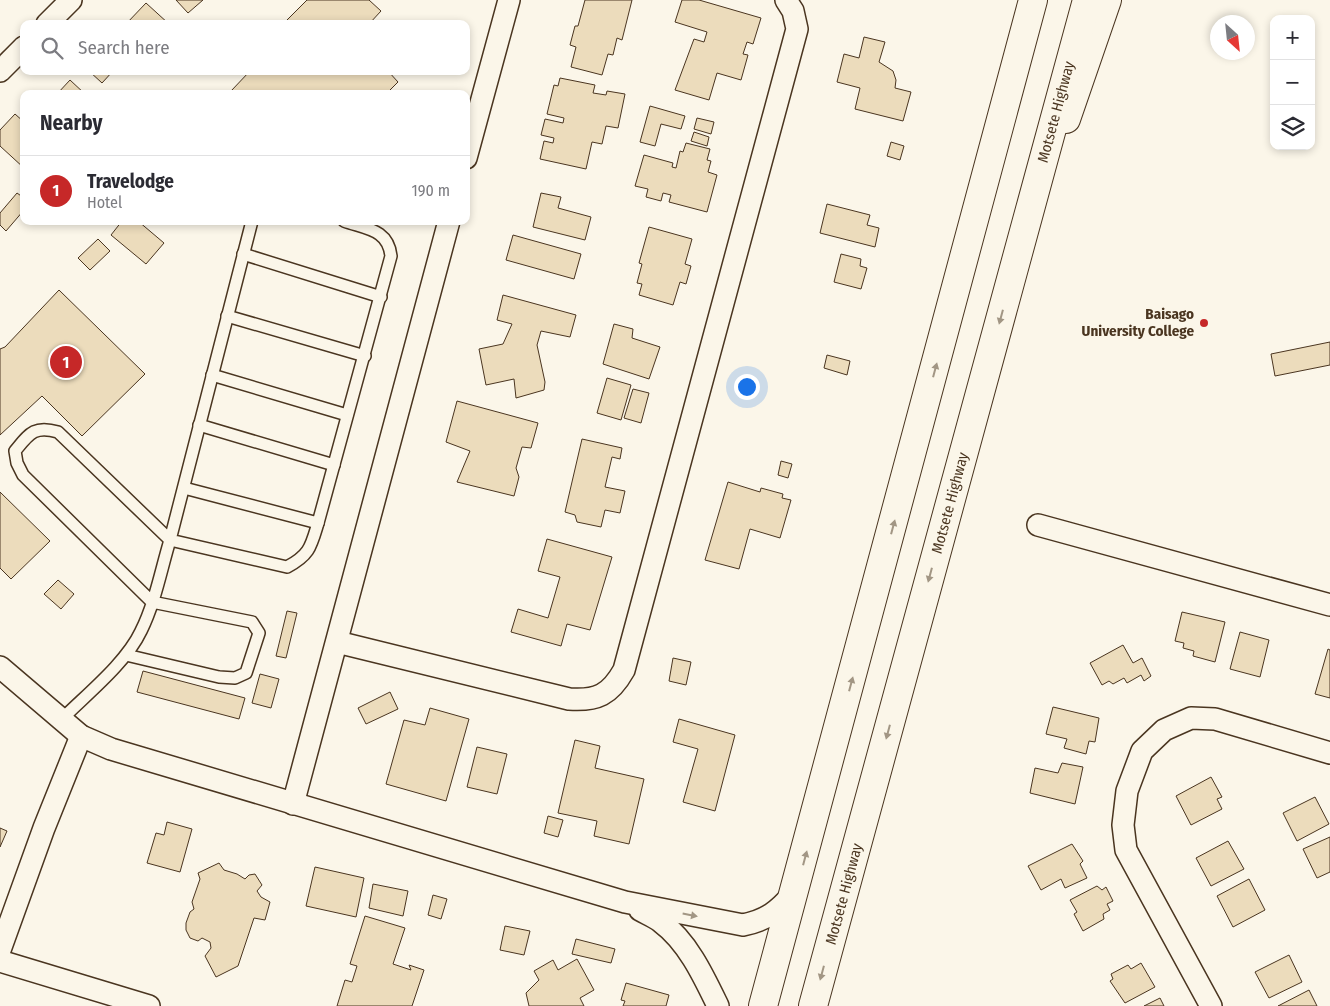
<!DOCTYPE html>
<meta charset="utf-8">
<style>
:root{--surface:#fff;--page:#f2f2f3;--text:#2b2b33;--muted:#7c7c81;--line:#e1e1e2;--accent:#c62828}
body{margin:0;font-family:"Fira Sans Condensed",sans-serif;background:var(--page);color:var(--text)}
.controls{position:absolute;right:15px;top:15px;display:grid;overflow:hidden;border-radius:10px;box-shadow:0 2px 8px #0003}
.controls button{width:45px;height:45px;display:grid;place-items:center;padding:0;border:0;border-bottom:1px solid var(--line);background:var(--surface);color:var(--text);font:25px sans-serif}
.compass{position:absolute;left:1210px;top:15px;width:45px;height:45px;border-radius:50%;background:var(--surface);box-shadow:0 2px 8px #0003;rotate:153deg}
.you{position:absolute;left:746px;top:386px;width:18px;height:18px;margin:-12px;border:4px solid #fff;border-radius:50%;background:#1a73e8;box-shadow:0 0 0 8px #1a73e833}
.badge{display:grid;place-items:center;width:32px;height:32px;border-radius:50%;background:var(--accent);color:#fff;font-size:16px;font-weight:700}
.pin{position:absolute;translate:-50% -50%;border:2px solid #fff;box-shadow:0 1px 5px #0006}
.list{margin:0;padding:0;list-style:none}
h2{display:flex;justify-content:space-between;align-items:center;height:65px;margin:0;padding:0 20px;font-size:21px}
h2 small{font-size:16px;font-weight:400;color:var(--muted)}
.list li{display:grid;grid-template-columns:32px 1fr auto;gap:15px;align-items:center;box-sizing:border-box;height:70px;padding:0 20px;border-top:1px solid var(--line)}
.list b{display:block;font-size:19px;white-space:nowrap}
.list p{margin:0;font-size:16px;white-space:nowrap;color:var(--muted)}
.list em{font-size:16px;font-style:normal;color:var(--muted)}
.icon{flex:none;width:28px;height:28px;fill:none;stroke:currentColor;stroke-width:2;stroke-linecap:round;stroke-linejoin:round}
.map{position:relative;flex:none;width:1330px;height:1006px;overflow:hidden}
.search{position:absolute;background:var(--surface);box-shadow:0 2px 8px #0003;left:20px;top:20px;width:450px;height:55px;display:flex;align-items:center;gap:12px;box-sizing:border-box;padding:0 18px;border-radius:10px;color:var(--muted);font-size:19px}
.panel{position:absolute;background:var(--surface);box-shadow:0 2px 8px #0003;left:20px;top:90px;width:450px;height:135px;border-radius:10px}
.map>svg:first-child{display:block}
.building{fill:#ecdcbc;stroke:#4a3520}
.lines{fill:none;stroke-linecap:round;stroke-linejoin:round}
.service-casing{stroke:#4a3520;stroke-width:14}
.minor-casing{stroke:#4a3520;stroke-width:24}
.primary-casing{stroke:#4a3520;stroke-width:30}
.trunk-casing{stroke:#4a3520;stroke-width:30}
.service{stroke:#fbf6e9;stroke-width:11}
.minor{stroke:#fbf6e9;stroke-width:21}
.primary{stroke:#fbf6e9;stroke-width:28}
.trunk{stroke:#fbf6e9;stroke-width:28}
.oneway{fill:#a29684}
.poi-dot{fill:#c62828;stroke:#fbf6e9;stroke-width:2}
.labels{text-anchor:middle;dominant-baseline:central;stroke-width:4;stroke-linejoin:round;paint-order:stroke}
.street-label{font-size:15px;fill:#4a3520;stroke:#fbf6e9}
.poi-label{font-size:15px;font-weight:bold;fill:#4a3520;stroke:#fbf6e9;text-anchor:end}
</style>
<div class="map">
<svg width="1330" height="1006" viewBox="0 0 1330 1006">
<rect width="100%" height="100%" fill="#fbf6e9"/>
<g class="building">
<path d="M176 0H203L188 13Z"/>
<path d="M307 0H369L381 11 369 24H283Z"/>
<path d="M585 0H632L622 40 617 38 613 55 608 54 602 75 571 67 576 47 570 45 575 26H578Z"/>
<path d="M682 0H699L761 18 753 44 747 42 743 54 748 55 741 80 717 73 709 100 675 90 694 39 704 42 707 32 675 22Z"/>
<path d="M146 3 169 24H126Z"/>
<path d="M864 37 885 42 879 62 893 71 896 80 895 88 911 92 903 121 855 109 860 88 837 82 844 54 859 58Z"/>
<path d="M89 71H113L102 83Z"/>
<path d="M250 71H388L398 82 386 94H234L231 91Z"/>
<path d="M560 78 595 85 593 93 606 95 607 91 625 94 618 128 606 126 602 144 592 142 586 169 540 159 544 141 553 143 554 138 541 135 545 119 563 123 564 118 547 114 554 85 558 86Z"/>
<path d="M70 80 85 94H57Z"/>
<path d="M650 106 685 116 681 129 661 124 655 146 640 142Z"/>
<path d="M15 114 24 122V168L0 146V130Z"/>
<path d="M697 118 714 122 711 134 694 129Z"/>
<path d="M694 132 709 137 707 146 691 141Z"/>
<path d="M891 142 904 146 900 160 887 156Z"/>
<path d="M686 143 710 149 707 160 711 161 708 172 717 175 707 212 669 202 671 195 663 193 661 201 646 197 648 189 635 186 644 155 673 163 672 167 676 168 680 151 683 152Z"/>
<path d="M17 193 24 198V210L6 231 0 225V213Z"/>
<path d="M541 193 561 197 558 208 591 217 585 240 533 227Z"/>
<path d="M827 204 870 215 867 225 879 228 875 247 820 233Z"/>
<path d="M122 221H138L164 243 146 264 111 235Z"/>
<path d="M649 227 692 239 685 264 691 266 686 284 680 282 673 305 639 295 642 284 637 283 642 264 639 263Z"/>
<path d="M513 235 581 254 574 279 506 260Z"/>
<path d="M98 239 110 251 90 270 78 258Z"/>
<path d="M841 254 861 259 860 266 867 268 861 289 834 282Z"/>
<path d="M59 290 145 374 82 436 42 396 0 435V349L5 347Z"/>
<path d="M503 295 576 315 570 337 541 331 537 345 545 382 544 390 516 398 514 379 486 385 479 349 503 344 512 324 497 320Z"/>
<path d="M614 324 633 329 632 338 660 347 649 379 603 364Z"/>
<path d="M1330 342V365L1275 376 1271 354Z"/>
<path d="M827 355 850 361 847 375 824 368Z"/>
<path d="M607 378 631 385 621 420 597 413Z"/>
<path d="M633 389 649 393 641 423 624 418Z"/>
<path d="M457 401 538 423 531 448 522 447 516 468 519 477 514 496 457 482 470 451 446 442Z"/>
<path d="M582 439 622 448 620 459 612 457 605 487 625 491 620 513 605 510 601 527 577 522 575 515 565 512Z"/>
<path d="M781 461 792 464 788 478 778 475Z"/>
<path d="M728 482 760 492 761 488 783 494 782 498 791 500 780 538 750 529 739 569 705 560Z"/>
<path d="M0 492 50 541 11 579 0 568Z"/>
<path d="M547 539 612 557 590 630 567 624 561 646 511 632 518 609 548 618 560 577 538 571Z"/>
<path d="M58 580 74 594 61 609 44 594Z"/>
<path d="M287 611 297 613 286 658 276 656Z"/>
<path d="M1182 612 1225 622 1215 662 1193 656 1194 651 1183 648 1184 643 1175 641Z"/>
<path d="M1240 632 1269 640 1260 677 1230 669Z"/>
<path d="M1123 645 1133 663 1142 658 1151 676 1144 681 1141 675 1127 683 1124 678 1113 684 1109 681 1102 685 1090 663Z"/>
<path d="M1328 649 1330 650V698L1315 694Z"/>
<path d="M673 658 691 662 686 685 669 681Z"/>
<path d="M143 671 245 698 239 719 137 692Z"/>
<path d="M260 674 279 679 271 708 252 703Z"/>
<path d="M390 692 398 709 366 724 358 708Z"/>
<path d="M1053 707 1099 718 1095 742 1089 741 1086 754 1064 748 1067 739 1046 734Z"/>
<path d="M430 708 469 719 446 801 386 784 404 720 425 725Z"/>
<path d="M679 719 735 735 715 811 683 802 698 749 673 742Z"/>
<path d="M575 740 600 746 595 768 644 779 629 844 594 836 597 821 558 813Z"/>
<path d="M477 747 507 754 497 794 467 787Z"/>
<path d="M1062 763 1083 767 1075 804 1030 793 1035 768 1058 773Z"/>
<path d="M1211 777 1222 797 1217 799 1222 809 1191 825 1176 796Z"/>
<path d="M1315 797 1329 824 1297 841 1283 813Z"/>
<path d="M548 816 563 820 558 837 544 833Z"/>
<path d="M167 822 192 829 180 872 147 863 156 833 164 835Z"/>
<path d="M0 828 7 831 0 847Z"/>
<path d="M1330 837V872L1317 878 1303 849Z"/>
<path d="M1228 841 1244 869 1211 886 1196 858Z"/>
<path d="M1072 844 1083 861 1080 864 1087 878 1065 888 1061 879 1041 890 1028 866Z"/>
<path d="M219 863 224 870 237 874 245 879 249 875 255 874 262 885 257 891 261 897 270 902 265 920 254 918 238 966 216 977 205 956 211 948 210 942 202 938 198 941 190 938 186 930V923L190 912 194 909 192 902 200 879 198 873Z"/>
<path d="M315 867 364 878 356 917 306 906Z"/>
<path d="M1249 879 1265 910 1233 927 1217 896Z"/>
<path d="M373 884 408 891 403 916 369 908Z"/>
<path d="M1097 886 1102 890 1106 887 1113 901 1107 904 1110 910 1103 914 1104 919 1083 931 1074 914 1077 912 1070 900Z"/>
<path d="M433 895 447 899 441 919 428 915Z"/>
<path d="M365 916 405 928 393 964 411 970 409 965 424 970 412 1006H337L345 980 352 982 357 966 350 964Z"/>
<path d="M505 926 530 931 524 955 500 950Z"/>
<path d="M576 939 615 949 611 963 572 954Z"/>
<path d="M1289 955 1302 982 1269 998 1255 972Z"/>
<path d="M577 959 594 990 580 998 584 1006H529L526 993 539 980 534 971 553 960 558 970Z"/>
<path d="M1141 963 1155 987 1125 1003 1110 981 1113 979 1111 974 1128 965 1131 969Z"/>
<path d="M626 983 669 995 666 1006H623L625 1001 621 1000Z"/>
<path d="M1309 990 1317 1006H1278Z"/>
<path d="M1160 998 1164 1006H1144Z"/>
</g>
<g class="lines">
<defs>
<g id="service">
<path d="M252 221 170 540 287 567C310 555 311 546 318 523L391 256C388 229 366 229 344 221"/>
<path d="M243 254 381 297"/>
<path d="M227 316 365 356"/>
<path d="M212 375 347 415"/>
<path d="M199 425 334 465"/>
<path d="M184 488 318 523"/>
<path d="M62 719C87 694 126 663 141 631 155 603 161 570 170 540L58 432C34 425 29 434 15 451L17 463 23 475 152 602 252 622 259 633 246 673 235 678 219 677 126 655"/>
</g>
<g id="minor">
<path d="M47 24 71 0"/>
<path d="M0 71 24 47"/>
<path d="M466 158 509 0"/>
<path d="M1038 525 1330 605"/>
<path d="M337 642 569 699C597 701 610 695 624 670L797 29 793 11 786 0"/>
<path d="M0 667 81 736 111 749 625 902 743 925C767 920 778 911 793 894"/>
<path d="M293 804 449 221"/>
<path d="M640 910C647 914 655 917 661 922 688 942 704 977 718 1006"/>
<path d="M0 950 44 828 81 736"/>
<path d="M0 961 149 1006"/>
<path d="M1211 1006 1126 850 1123 825 1127 791 1142 751 1164 730 1191 718 1215 719 1330 753"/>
</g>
<path id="primary" d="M1066 119 1107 0"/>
<g id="trunk">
<path d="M763 1006 1033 0"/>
<path d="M813 1006 1087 0"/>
</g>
</defs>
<use href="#service" class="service-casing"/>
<use href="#minor" class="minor-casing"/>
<use href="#primary" class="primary-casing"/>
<use href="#trunk" class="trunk-casing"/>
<use href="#service" class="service"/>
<use href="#minor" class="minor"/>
<use href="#primary" class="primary"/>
<use href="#trunk" class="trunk"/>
</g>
<defs><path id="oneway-solid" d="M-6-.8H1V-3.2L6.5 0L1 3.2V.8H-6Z" transform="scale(1.25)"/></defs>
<g class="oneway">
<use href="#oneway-solid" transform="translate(1001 317) rotate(105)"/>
<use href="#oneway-solid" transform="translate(935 370) rotate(-75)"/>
<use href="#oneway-solid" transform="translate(893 527) rotate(-75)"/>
<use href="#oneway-solid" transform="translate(930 575) rotate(105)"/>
<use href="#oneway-solid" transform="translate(851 684) rotate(-75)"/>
<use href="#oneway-solid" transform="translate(888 732) rotate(105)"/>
<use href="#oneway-solid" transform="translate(805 858) rotate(-75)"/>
<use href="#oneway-solid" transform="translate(690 915) rotate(11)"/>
<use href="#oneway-solid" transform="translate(822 973) rotate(105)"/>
</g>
<circle class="poi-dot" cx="1204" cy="323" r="5"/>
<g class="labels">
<g class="street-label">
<text transform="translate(1056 112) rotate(-75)">Motsete Highway</text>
<text transform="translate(950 503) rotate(-75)">Motsete Highway</text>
<text transform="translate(844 894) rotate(-75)">Motsete Highway</text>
</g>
<g class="poi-label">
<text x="1194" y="314">Baisago<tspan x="1194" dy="17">University College</tspan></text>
</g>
</g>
</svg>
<div class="controls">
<button>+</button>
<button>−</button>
<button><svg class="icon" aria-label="layers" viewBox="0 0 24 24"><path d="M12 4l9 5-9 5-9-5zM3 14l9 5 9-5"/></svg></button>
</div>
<svg class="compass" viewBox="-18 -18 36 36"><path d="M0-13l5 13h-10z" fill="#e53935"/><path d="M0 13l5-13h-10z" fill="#7c7c81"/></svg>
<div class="you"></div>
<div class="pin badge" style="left:66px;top:362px">1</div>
<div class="search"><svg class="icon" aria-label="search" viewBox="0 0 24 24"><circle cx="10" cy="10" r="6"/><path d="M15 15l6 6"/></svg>Search here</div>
<section class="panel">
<h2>Nearby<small></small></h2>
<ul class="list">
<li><span class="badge">1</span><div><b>Travelodge</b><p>Hotel</p></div><em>190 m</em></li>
</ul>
</section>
</div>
